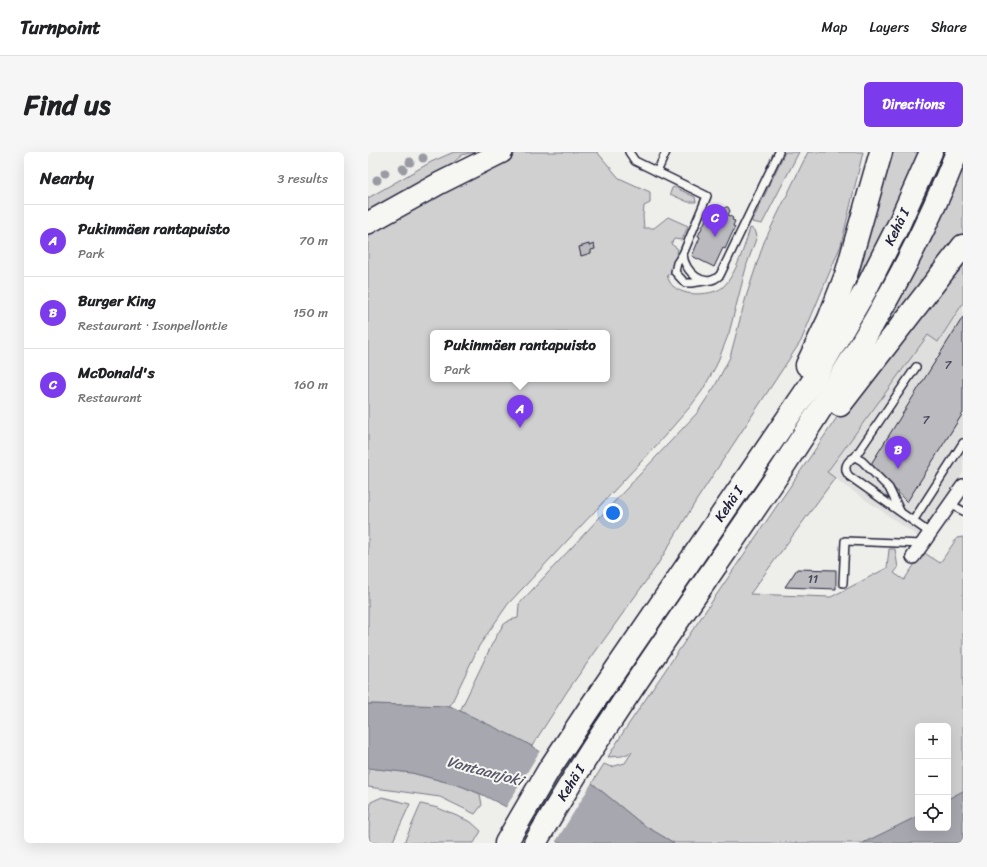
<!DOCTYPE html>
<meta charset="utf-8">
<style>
:root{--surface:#fff;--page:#f6f6f6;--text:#202124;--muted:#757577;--line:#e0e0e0;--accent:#7c3aed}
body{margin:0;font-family:Sriracha,sans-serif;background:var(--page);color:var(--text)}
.controls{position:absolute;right:12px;bottom:12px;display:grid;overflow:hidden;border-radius:6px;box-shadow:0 4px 16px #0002}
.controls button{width:36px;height:36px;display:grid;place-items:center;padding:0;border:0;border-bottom:1px solid var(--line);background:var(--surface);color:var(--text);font:20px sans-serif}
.you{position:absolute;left:245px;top:361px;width:14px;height:14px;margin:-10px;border:3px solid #fff;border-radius:50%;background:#1a73e8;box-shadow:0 0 0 6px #1a73e833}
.badge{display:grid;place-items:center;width:26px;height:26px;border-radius:50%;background:var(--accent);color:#fff;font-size:13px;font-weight:700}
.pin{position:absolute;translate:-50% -33px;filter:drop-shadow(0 1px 2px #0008)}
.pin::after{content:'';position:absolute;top:21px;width:14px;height:12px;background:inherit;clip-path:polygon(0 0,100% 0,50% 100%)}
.popup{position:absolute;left:62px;top:178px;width:180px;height:52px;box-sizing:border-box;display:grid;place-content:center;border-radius:6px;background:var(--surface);filter:drop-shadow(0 1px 3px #0005);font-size:13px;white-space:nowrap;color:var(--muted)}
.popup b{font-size:15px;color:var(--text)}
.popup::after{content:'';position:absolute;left:50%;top:100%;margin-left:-8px;border:8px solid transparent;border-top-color:var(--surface)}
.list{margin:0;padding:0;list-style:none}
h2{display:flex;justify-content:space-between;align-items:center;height:52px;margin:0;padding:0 16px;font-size:17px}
h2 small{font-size:13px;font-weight:400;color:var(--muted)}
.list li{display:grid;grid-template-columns:26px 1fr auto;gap:12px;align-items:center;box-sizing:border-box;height:72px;padding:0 16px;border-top:1px solid var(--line)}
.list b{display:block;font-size:15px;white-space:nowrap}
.list p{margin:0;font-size:13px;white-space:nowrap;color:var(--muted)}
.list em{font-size:13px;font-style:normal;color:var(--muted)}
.icon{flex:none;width:22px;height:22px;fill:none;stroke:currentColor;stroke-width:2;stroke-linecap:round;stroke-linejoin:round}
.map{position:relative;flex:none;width:595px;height:691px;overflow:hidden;border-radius:6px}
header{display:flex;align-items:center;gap:24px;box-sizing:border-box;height:56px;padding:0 20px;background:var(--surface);border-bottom:1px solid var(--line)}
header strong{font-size:19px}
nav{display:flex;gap:22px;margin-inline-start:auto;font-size:14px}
.intro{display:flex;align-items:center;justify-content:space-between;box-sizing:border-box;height:96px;padding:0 24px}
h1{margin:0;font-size:28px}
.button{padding:10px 18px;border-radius:6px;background:var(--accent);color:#fff;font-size:14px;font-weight:700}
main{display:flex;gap:24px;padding:0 24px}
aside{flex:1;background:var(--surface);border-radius:6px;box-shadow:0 4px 16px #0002}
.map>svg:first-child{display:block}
.built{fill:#dfdfde}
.green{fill:#d0d0d1;stroke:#797986;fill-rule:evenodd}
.water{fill:#a7a7af;stroke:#727281}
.pier{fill:#eeeeeb}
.building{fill:#bbbbbf;stroke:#22223b}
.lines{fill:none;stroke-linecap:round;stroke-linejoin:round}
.lane-casing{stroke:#22223b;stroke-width:10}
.street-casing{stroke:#22223b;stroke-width:16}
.primary-casing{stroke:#22223b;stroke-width:24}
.highway-casing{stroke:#22223b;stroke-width:25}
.lane{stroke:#f6f6f2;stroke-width:7}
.street{stroke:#f6f6f2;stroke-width:13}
.primary{stroke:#f6f6f2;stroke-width:21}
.highway{stroke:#f6f6f2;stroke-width:22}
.tree{fill:#9a9aa3}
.labels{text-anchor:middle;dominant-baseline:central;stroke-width:4;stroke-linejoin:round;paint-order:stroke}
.number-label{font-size:12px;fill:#48485c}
.street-label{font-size:14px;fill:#22223b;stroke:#f6f6f2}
.water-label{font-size:15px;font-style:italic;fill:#575769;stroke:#f6f6f2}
</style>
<header>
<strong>Turnpoint</strong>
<nav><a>Map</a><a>Layers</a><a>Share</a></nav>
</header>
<div class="intro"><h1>Find us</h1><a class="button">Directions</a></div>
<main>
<aside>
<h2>Nearby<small>3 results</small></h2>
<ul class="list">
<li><span class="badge">A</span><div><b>Pukinmäen rantapuisto</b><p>Park</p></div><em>70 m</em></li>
<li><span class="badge">B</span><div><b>Burger King</b><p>Restaurant · Isonpellontie</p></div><em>150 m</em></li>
<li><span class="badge">C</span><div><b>McDonald's</b><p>Restaurant</p></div><em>160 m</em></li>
</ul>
</aside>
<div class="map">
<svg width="595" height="691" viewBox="0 0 595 691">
<rect width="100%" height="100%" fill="#eeeeeb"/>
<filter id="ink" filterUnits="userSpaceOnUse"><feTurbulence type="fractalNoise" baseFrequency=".025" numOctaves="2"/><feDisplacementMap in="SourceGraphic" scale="8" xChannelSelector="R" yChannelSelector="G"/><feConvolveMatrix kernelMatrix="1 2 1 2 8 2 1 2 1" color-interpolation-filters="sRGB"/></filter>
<g filter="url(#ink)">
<path class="built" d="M595 151V321L551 385 459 321 560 183 571 190Z"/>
<g class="green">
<path d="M86 0H106L94 3 77 18 0 62V46L63 10Z"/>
<path d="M149 0H229L251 26 282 40V51L276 54 275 64 276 76H286L300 65 320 74 314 88 306 87 303 92 310 97 304 118 305 122 299 123C302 134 308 138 319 141 328 143 347 142 355 135 368 123 377 93 382 76L387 78 389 84 379 112 361 181 348 214 334 239 322 255 286 296 140 452 111 494 82 554 0 552V83L116 20 138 11ZM65 181H239V227H65Z"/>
<path d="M417 0H431L394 72 384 70Z"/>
<path d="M440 0H495L473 93 433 189 328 349 288 415 200 538 164 594 92 559 125 490 135 473 142 468 150 466 151 452 329 261 347 234 362 205 378 145 396 90Z"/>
<path d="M517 0H553L544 24 486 136 483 137Z"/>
<path d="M572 0H580L575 15 489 187 234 565 228 562 287 474Z"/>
<path d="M595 12V85L484 224 562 91 584 41Z"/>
<path d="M306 35 327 45 328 50H320L302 42 304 36Z"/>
<path d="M595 104V151L570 190 560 183 459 320 467 326 382 442 463 445 519 416 521 397H527L530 416 526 421 536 428 555 400 572 411 589 386 595 385V639L580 647V574H550V664L495 691H306L274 672 224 631 236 612 243 615 257 611 264 600 254 604 240 605 256 579 474 258Z"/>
<path d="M0 616 44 621 93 634 112 642 114 653 107 662 72 645 0 635Z"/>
<path d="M14 645 42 652 24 691H2C0 680 2 662 3 650Z"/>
<path d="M53 652 70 656 103 670 113 679 106 691H36Z"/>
</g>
<g class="water">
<path d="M0 552 82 554 155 589 225 632 274 672 306 691H191L144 658 113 642 93 634 44 621 0 616Z"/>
<path d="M595 639V691H495L550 664V676H580V647Z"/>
</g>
<g class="pier">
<path d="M173 597 197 612 160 672 137 657Z"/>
<path d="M202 615 225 629 187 691 165 675Z"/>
</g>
<g class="building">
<path d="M358 55H360L362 59 360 63 365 66 364 68 367 69 365 74 367 75 357 97 355 96 346 115 324 104 332 85 330 84 340 63 342 64 345 59 348 60 349 58 354 60 355 57Z"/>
<path d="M221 92V94L226 92 227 97 223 98V101L213 104 211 95Z"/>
<path d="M595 165V261L539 350 503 312Z"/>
<path d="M429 417 468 418V437L417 435Z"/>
</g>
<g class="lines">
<defs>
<g id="lane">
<path d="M261 0 267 9 339 44 315 102C316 120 337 138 352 123L411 0"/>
<path d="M289 20 298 0"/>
<path d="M315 102 309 111 307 120 317 131H324L336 129"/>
<path d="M548 215 487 305C478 309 475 317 481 324L562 381"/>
<path d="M487 305 494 309 521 336 532 359"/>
<path d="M582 352 595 359"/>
<path d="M545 369 595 291"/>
<path d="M475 431 477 389 555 392"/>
</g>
<path id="street" d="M545 405 595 334"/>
<path id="primary" d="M0 71 72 31 134 0"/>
<g id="highway">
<path d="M439 213 461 167 478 123 513 0"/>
<path d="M472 253 595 94"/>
<path d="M138 691 180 619 221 557 445 229 497 139 530 74 563 0"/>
<path d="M167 691C191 650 215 609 242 570 295 489 351 410 405 330 475 224 543 119 589 0"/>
</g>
</defs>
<use href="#lane" class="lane-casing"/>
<use href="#street" class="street-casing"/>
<use href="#primary" class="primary-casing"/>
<use href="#highway" class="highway-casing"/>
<use href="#lane" class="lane"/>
<use href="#street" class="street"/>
<use href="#primary" class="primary"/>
<use href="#highway" class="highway"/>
</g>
<g class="tree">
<circle cx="55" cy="6" r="4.5"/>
<circle cx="42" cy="10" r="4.5"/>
<circle cx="35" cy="17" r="4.5"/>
<circle cx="17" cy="21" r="4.5"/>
<circle cx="9" cy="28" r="4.5"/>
</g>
</g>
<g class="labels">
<g class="number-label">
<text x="580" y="213">7</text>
<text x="558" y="268">7</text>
<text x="445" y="427">11</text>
</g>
<g class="street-label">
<text transform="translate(529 75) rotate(-64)">Kehä I</text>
<text transform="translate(361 352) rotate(-56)">Kehä I</text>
<text transform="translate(203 631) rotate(-58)">Kehä I</text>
</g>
<g class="water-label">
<text transform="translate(117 619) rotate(15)">Vantaanjoki</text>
</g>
</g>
</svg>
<div class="controls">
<button>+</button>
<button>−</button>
<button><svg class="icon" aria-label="locate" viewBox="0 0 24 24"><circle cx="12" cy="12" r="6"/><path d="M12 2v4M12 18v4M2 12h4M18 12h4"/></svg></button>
</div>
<div class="you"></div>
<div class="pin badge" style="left:152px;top:276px">A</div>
<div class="popup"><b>Pukinmäen rantapuisto</b>Park</div>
<div class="pin badge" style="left:530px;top:317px">B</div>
<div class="pin badge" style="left:347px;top:85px">C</div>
</div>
</main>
